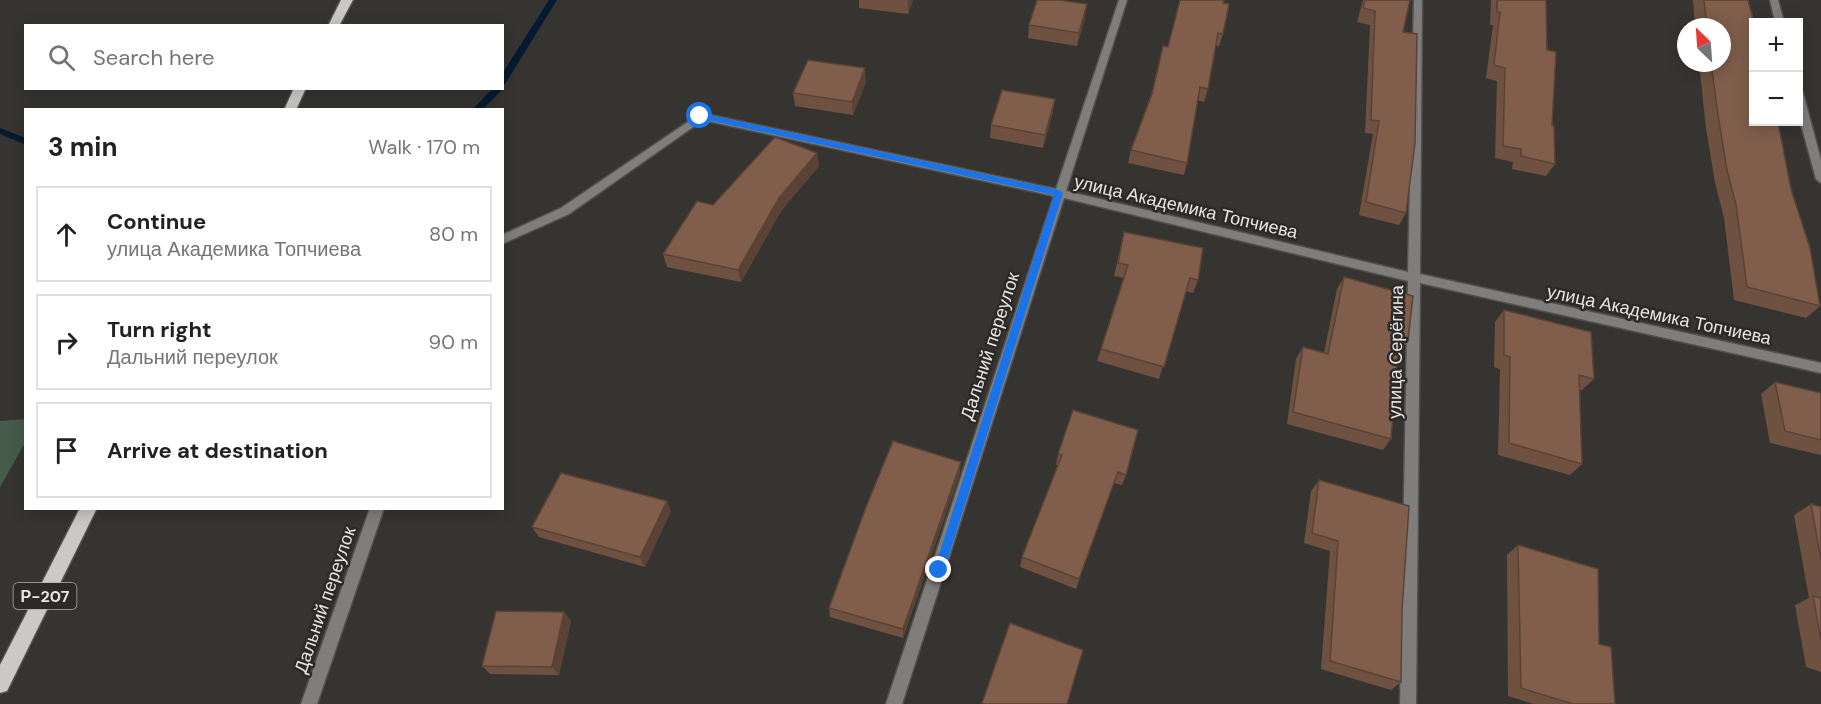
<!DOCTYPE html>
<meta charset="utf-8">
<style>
:root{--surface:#fff;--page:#f6f6f6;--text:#202124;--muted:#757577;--line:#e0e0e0}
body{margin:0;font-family:"DM Sans",sans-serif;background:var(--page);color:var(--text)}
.controls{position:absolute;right:18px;top:18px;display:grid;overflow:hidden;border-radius:0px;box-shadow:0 3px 15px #0003}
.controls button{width:54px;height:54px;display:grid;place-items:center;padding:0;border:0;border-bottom:2px solid var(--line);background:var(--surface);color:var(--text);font:30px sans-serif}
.compass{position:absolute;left:1677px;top:18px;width:54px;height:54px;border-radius:50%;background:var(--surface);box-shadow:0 3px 15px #0003;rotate:335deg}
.stop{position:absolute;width:18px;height:18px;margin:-14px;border:4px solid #1a73e8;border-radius:50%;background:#fff}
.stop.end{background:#1a73e8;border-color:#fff;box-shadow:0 2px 6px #0008}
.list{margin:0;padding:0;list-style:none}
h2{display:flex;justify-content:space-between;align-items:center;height:78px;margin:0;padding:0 24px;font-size:26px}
h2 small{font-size:20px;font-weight:400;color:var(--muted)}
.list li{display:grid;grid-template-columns:39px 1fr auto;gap:18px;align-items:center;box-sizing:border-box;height:96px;margin:0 12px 12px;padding:0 12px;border:2px solid var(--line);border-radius:0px}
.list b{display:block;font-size:22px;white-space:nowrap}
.list p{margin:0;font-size:20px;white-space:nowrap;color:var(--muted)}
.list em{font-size:20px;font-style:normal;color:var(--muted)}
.icon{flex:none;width:33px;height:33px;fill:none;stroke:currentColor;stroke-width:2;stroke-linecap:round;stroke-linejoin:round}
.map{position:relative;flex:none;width:1821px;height:704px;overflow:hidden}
.search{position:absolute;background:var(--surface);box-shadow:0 3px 15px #0003;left:24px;top:24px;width:480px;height:66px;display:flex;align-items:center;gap:15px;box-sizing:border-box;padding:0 21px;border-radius:0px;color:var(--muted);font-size:22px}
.panel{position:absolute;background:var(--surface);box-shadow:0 3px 15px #0003;left:24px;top:108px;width:480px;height:402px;border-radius:0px}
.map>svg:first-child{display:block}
.green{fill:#475b4b}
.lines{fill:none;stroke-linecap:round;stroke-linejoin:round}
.stream{fill:#051a31;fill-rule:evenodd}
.street-casing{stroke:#51504e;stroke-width:3}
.primary-casing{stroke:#51504e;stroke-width:3}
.street{fill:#7f7e7d;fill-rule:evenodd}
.primary{fill:#cbc9c6;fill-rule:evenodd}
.wall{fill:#6f5141}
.shaded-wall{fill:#5a4235}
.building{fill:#815e4c;stroke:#5a4235;stroke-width:1.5}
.route{fill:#1a73e8}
.labels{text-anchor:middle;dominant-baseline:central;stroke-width:5;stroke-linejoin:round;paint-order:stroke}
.shield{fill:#2b2a27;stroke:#afaeab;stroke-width:1.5}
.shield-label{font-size:16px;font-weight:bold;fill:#e7e6e4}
.street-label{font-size:18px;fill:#e7e6e4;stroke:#2b2a27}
</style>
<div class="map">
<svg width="1821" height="704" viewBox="0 0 1821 704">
<rect width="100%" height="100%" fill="#353431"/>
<path class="green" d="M25 419V443L0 487V421Z"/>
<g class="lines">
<g class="stream">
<path d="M549 0H557L505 84 502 85V74Z"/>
<path d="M502 87 503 88 502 90 482 110H472L493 88H502Z"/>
<path d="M0 128 26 138V145L0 134Z"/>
</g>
<defs>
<g id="street">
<path d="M1119 0H1127L1066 191 1408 272 1414 0H1422L1420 274 1821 363V373L1420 283 1416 704H1400L1408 281 1064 198 902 704H886L1054 196 703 120 569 214 502 244V235L561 208 701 113 1056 189Z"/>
<path d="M1770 0H1778L1784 22H1775Z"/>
<path d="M1798 90 1803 93 1821 160V183L1816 179 1798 113Z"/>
<path d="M370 508H384L317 704H301Z"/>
</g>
<g id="primary">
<path d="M341 0H353L339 26H328Z"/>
<path d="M294 88H306L296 110H284Z"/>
<path d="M80 508H97L7 691 0 693V665Z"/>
</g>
</defs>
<use href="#street" class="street-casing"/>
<use href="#primary" class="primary-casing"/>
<use href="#street" class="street"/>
<use href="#primary" class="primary"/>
</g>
<g class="wall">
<path d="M859 0H913L908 14 859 8Z"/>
<path d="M1180 0 1223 34 1219 46H1216L1208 89 1204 102 1197 100 1187 163 1184 175 1128 163 1131 150 1168 47Z"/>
<path d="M1363 0H1410L1403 32 1406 213 1399 225 1359 215 1373 134 1365 133 1370 25 1357 22Z"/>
<path d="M1491 0H1546L1547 50 1555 164 1546 176 1512 169 1513 162 1495 158 1497 81 1486 78 1493 25H1490Z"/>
<path d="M1693 0H1748L1791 189 1820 306 1806 318 1734 300 1724 218 1715 183 1706 128 1699 63H1722V27H1695Z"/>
<path d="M1085 18 1077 46 1028 38 1029 25Z"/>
<path d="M866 82 853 115 795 106 793 93Z"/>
<path d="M1053 112 1043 148 990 138 991 125Z"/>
<path d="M817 153 819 166 781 211 741 282 667 267 663 254 713 205Z"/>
<path d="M1124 232 1198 280 1193 293 1186 291 1159 379 1097 361 1124 278 1114 276Z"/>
<path d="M1344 277 1408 340 1400 353 1398 352 1391 439 1383 450 1287 424 1296 359 1303 347 1324 353 1337 289Z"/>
<path d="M1504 310 1594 379 1582 390H1579L1582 464 1570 475 1498 455 1500 369 1494 367 1495 322Z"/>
<path d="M1775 382 1821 393V455L1770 443 1761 394Z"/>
<path d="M1058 454 1126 475 1122 485 1114 483 1076 589 1020 567 1022 557 1058 465H1056Z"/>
<path d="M960 473 903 638 830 617 829 608Z"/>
<path d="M1319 480 1402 610 1401 682 1391 690 1321 669 1330 551 1304 543 1311 491Z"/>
<path d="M1811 504 1821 507V672L1806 667 1795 605 1809 598 1794 515Z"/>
<path d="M671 511 645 567 539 537 532 527Z"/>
<path d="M1518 545 1599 644 1615 704H1534L1508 696 1507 555Z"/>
<path d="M564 612 571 621 559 675 490 674 482 666Z"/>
</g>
<g class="shaded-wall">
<path d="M908 0H913L908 14Z"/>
<path d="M1087 4 1085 18 1077 46 1079 33Z"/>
<path d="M865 68 866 82 853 115 852 102Z"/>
<path d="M1055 99 1053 112 1043 148 1045 135Z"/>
<path d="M817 153 819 166 781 211 741 282 738 270 779 198Z"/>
<path d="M961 462 960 473 903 638V629Z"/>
<path d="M667 501 671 511 645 567 640 557Z"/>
<path d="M564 612 571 621 559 675 552 667Z"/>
</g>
<g class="building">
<path d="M1037 0H1059L1087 4 1079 33 1029 25Z"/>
<path d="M1180 0H1224L1223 3 1229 4 1223 34 1218 33 1208 89 1200 87 1187 163 1131 150 1152 94 1163 46 1168 47Z"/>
<path d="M1365 0H1410L1403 32 1417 34 1415 143 1406 213 1366 202 1379 121 1371 120 1375 11 1363 8Z"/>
<path d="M1497 0H1546L1547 50 1556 52 1552 125 1554 126 1555 164 1521 156V149L1503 146 1505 68 1494 65 1500 12H1497Z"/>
<path d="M1704 0H1748L1754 22V122H1778L1791 189 1810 248 1820 306 1747 287 1736 205 1727 170 1718 115 1711 63H1722V27H1707Z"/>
<path d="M808 60 865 68 852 102 793 93Z"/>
<path d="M1002 90 1055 99 1045 135 991 125Z"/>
<path d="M775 137 817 153 779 198 738 270 663 254 697 201 713 205Z"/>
<path d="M1124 232 1203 248 1198 280 1190 278 1164 367 1101 349 1128 265 1118 263Z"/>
<path d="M1344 277 1413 296 1408 340 1399 338 1391 439 1293 412 1303 347 1328 354Z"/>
<path d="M1504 310 1591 332 1594 379 1579 375 1582 464 1509 443 1510 357 1504 355Z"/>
<path d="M1775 382 1821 393V440L1785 431Z"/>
<path d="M1073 410 1138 430 1126 475 1118 472 1079 579 1022 557 1062 455 1058 454Z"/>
<path d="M893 441 961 462 903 629 829 608 866 507Z"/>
<path d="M561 473 667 501 640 557 532 527Z"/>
<path d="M1319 480 1409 506 1402 610 1401 682 1330 661 1338 541 1312 533Z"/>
<path d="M1811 504 1821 507V560Z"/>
<path d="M1518 545 1598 569 1599 644 1611 647 1615 704H1573L1521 688Z"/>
<path d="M1813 596 1821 598V640Z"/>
<path d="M496 611 564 612 552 667 482 666Z"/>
<path d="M1010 623 1083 650 1067 704H984L982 703Z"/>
</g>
<path class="route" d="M700 113 1059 190 1063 193 943 574 939 575 934 570 1054 195 698 118 696 116Z"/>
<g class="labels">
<rect class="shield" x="13.5" y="583" width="63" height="26" rx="4.5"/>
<g class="shield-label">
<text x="45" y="596">Р-207</text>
</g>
<g class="street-label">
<text transform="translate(1186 207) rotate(13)">улица Академика Топчиева</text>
<text transform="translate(1659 315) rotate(12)">улица Академика Топчиева</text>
<text transform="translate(990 346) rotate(-72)">Дальний переулок</text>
<text transform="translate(1396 352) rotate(-89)">улица Серёгина</text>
<text transform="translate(325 600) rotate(-71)">Дальний переулок</text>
</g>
</g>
</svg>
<div class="controls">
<button>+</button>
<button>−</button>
</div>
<svg class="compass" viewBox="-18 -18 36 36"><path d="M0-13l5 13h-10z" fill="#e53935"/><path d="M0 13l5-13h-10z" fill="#757577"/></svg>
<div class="stop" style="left:700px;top:116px"></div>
<div class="stop end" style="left:939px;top:570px"></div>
<div class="search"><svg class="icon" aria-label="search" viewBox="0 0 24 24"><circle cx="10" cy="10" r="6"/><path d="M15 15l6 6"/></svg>Search here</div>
<section class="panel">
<h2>3 min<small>Walk · 170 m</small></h2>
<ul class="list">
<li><svg class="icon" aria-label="ahead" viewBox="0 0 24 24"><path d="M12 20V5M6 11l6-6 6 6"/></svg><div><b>Continue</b><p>улица Академика Топчиева</p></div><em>80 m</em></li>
<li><svg class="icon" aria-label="right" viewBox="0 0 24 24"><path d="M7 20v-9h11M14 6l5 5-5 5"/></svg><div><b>Turn right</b><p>Дальний переулок</p></div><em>90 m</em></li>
<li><svg class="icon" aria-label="arrive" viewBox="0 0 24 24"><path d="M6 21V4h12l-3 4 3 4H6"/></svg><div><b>Arrive at destination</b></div></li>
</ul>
</section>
</div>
